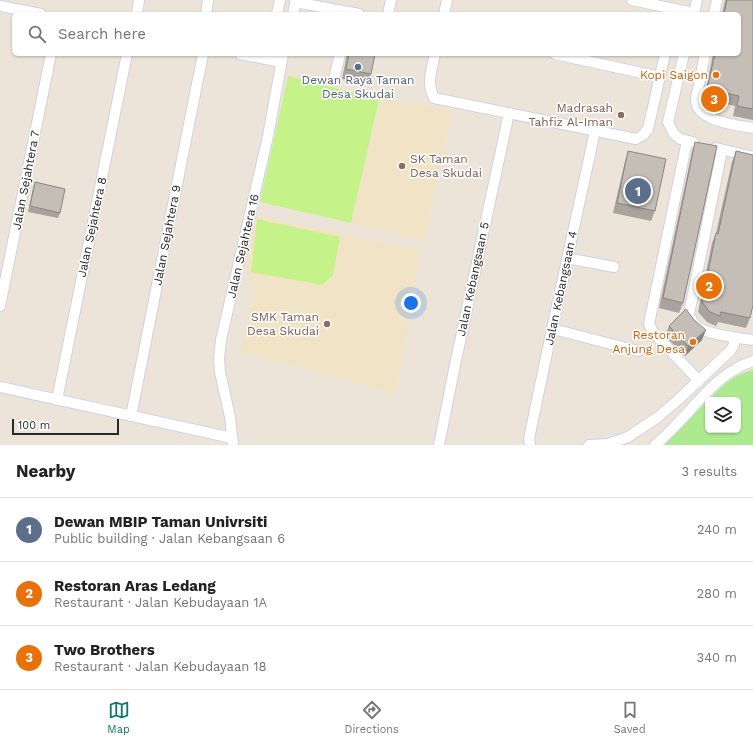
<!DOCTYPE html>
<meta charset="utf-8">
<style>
:root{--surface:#fff;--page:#f6f6f6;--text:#222;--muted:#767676;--line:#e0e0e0;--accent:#0f766e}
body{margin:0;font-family:"Work Sans",sans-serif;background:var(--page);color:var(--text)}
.controls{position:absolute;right:12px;bottom:12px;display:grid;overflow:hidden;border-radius:6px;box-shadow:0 1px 3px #0004}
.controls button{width:36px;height:36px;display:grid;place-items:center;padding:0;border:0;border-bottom:1px solid var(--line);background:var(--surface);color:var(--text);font:20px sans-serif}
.scale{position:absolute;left:12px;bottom:10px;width:107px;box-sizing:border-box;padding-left:4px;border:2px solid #292929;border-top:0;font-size:11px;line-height:14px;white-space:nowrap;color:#292929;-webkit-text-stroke:3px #fff;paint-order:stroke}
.you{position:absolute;left:411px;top:303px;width:14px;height:14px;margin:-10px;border:3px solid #fff;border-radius:50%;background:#1a73e8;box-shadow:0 0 0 6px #1a73e833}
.badge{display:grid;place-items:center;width:26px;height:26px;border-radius:50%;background:var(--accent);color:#fff;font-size:13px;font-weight:700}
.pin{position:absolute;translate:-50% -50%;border:2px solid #fff;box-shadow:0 1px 4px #0006}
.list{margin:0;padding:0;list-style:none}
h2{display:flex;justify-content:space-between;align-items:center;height:52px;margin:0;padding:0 16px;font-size:17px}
h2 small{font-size:13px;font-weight:400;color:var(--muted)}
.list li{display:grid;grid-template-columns:26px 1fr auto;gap:12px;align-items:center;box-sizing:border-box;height:64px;padding:0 16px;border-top:1px solid var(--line)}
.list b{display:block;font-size:15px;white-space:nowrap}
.list p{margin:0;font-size:13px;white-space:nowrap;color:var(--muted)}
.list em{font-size:13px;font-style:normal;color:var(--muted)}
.icon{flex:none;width:22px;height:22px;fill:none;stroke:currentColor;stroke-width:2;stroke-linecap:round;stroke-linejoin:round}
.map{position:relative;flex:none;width:753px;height:445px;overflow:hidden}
.search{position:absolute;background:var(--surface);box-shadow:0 1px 3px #0004;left:12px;right:12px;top:12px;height:44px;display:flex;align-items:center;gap:10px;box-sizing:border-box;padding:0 14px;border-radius:6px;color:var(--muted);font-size:15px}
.sheet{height:244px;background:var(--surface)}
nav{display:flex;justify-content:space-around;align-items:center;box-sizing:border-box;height:56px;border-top:1px solid var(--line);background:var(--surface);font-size:11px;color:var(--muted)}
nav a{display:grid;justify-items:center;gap:2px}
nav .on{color:var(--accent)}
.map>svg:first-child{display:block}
.education{fill:#f1e3c6}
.green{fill:#adea8f}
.pitch{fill:#c5f389}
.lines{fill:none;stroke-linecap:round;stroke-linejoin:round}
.minor-casing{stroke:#ced2e4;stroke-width:12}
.minor{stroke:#fff;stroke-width:10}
.wall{fill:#a9a39d}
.shaded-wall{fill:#89857f}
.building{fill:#c4beb6;stroke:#89857f}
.service-dot{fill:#5c6f8a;stroke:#fff;stroke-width:1.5}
.food-dot{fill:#e8710a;stroke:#fff;stroke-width:1.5}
.education-dot{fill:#8d6e63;stroke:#fff;stroke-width:1.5}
.labels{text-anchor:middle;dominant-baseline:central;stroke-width:3;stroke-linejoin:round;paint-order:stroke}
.food-label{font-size:12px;fill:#c56008;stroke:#fff;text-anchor:end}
.service-label{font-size:12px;fill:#4e5e75;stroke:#fff}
.education-label{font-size:12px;fill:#785e54;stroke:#fff;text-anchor:end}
.street-label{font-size:12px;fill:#292929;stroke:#fff}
</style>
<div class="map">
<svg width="753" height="445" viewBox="0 0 753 445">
<rect width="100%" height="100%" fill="#ede4d9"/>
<g class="education">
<path d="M379 99 453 110 424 242 351 223Z"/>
<path d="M252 214 421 251 396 394 240 352 254 295 244 261Z"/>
</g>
<path class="green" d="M753 370V445H662L686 423 708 400V430H738V400H708C723 386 732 375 753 370Z"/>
<g class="pitch">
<path d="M288 76 379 99 351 223 260 202Z"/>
<path d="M257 219 340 237 333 275 322 285 251 272Z"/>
</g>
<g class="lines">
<defs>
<g id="minor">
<path d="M632 0 694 13"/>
<path d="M295 2 359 14"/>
<path d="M0 6 41 14"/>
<path d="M137 14 139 0"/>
<path d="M206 14 208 0"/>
<path d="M277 14 280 0"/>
<path d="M293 14 296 0"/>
<path d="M388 14 391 0"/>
<path d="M444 14 447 0"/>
<path d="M694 14 697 0"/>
<path d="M714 14 717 0"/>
<path d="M240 54 281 62"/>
<path d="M435 54C432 69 426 83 434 98L636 139 643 135 648 129 665 54"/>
<path d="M555 54 660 77"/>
<path d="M684 54 668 122 674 134 680 139 693 142"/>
<path d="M705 54 696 99C695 121 736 125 753 128"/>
<path d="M335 75 340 54"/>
<path d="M687 141 649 324 653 332 699 381"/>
<path d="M716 148 753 157"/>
<path d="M722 150 689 314C691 318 693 324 697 327 710 335 738 338 753 340"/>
<path d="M567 258 614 267"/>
<path d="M0 306 51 54"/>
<path d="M553 329 638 351"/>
<path d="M0 387 232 438"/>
<path d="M57 400 127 54"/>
<path d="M131 416 203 54"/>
<path d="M233 445 230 417 220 372 219 358 221 340 268 136 283 54"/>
<path d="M439 445 455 365 509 113"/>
<path d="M530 445 529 439C550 336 573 233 595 131"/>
<path d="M589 445 608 444 628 437 658 417 679 399 730 351 734 345V337"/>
<path d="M655 445C687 420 713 373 753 361"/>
</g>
</defs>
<use href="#minor" class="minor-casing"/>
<use href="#minor" class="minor"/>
</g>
<g class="wall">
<path d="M725 0H753V120L733 116 735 106 704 99 713 54H739V14H722Z"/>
<path d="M347 54H375L371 74 367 84 342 79Z"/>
<path d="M695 142 683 303 679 313 659 308 692 152Z"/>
<path d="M628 151 655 211 651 221 613 213 625 161Z"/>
<path d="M736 151 750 318 746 328 718 322 716 326 707 322 698 312 712 243 716 233 732 162Z"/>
<path d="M35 182 60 213 58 218 28 212 33 188Z"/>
<path d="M669 326 702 340 685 356 665 336Z"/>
</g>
<path class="shaded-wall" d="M706 330 702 340 685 356 688 346Z"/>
<g class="building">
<path d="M727 0H753V109L737 106 739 96 707 89 715 54H739V14H724Z"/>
<path d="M349 54H375L371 74 346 69Z"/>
<path d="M695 142 717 146 683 303 663 298Z"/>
<path d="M628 151 666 159 655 211 617 203Z"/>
<path d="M736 151 753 155V305L750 318 721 312 720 316 710 312 702 302 716 233 718 234Z"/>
<path d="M35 182 65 189 60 213 30 206Z"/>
<path d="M686 309 694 320 706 330 688 346 669 326Z"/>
</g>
<circle class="service-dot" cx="358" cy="67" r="4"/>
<g class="food-dot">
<circle cx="716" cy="75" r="4"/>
<circle cx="693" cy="342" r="4"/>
</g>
<g class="education-dot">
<circle cx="621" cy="115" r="4"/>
<circle cx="402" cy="166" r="4"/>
<circle cx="327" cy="324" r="4"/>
</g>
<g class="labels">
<g class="food-label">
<text x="708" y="75">Kopi Saigon</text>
<text x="685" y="335">Restoran<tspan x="685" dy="14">Anjung Desa</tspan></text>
</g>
<g class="service-label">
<text x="358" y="80">Dewan Raya Taman<tspan x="358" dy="14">Desa Skudai</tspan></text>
</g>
<g class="education-label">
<text x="613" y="108">Madrasah<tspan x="613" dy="14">Tahfiz Al-Iman</tspan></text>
<text x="410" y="159" text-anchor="start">SK Taman<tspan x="410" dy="14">Desa Skudai</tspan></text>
<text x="319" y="317">SMK Taman<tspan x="319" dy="14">Desa Skudai</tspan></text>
</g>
<g class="street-label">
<text transform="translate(26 180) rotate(-79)">Jalan Sejahtera 7</text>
<text transform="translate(92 227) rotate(-78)">Jalan Sejahtera 8</text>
<text transform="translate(167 235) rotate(-79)">Jalan Sejahtera 9</text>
<text transform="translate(243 246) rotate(-77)">Jalan Sejahtera 16</text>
<text transform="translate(473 279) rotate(-78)">Jalan Kebangsaan 5</text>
<text transform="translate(561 288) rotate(-78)">Jalan Kebangsaan 4</text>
</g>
</g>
</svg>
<div class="controls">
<button><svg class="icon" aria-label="layers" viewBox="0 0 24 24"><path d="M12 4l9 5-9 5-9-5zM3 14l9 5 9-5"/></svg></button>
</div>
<div class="scale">100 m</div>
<div class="you"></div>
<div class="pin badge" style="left:638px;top:191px;background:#5c6f8a">1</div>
<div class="pin badge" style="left:709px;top:286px;background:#e8710a">2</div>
<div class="pin badge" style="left:714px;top:99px;background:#e8710a">3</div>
<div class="search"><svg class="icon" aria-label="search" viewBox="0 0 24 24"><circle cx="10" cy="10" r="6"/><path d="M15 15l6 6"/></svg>Search here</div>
</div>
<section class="sheet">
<h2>Nearby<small>3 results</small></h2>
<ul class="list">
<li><span class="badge" style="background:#5c6f8a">1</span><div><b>Dewan MBIP Taman Univrsiti</b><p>Public building · Jalan Kebangsaan 6</p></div><em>240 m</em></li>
<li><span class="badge" style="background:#e8710a">2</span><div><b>Restoran Aras Ledang</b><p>Restaurant · Jalan Kebudayaan 1A</p></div><em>280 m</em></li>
<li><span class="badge" style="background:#e8710a">3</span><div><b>Two Brothers</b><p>Restaurant · Jalan Kebudayaan 18</p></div><em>340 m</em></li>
</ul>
</section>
<nav>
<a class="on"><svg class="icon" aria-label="map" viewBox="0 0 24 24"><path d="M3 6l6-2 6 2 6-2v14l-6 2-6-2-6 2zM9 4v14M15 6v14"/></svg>Map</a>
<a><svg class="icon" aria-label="directions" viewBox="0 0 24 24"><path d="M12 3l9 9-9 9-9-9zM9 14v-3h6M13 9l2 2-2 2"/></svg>Directions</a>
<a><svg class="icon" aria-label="saved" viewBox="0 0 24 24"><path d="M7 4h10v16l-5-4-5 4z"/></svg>Saved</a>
</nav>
